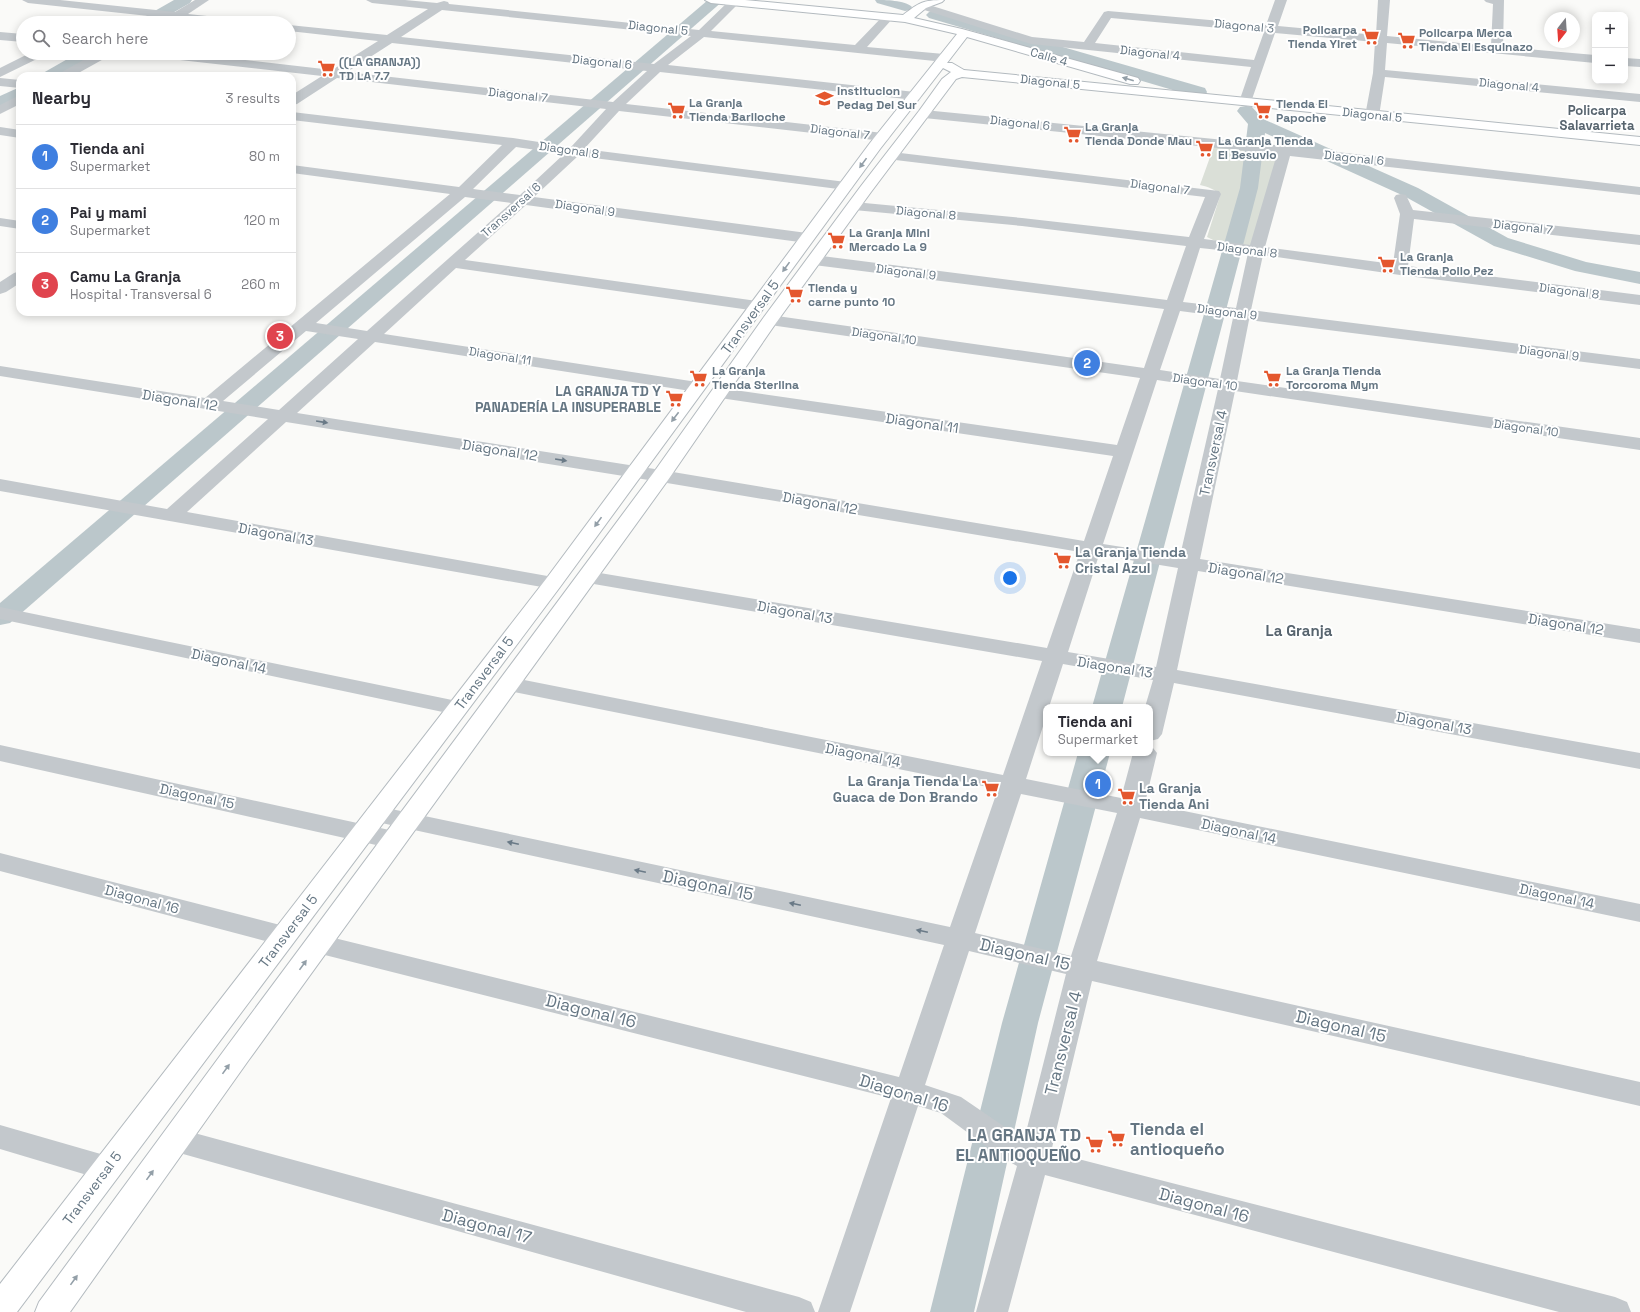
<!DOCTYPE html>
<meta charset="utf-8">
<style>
:root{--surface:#fff;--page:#f2f2f3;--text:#2b2b33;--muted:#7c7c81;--line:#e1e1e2;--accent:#7c3aed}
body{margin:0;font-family:"Space Grotesk",sans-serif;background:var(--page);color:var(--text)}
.controls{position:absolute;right:12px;top:12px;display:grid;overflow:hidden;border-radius:8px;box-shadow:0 2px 10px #0003}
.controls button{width:36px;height:36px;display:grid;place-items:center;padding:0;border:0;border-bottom:1px solid var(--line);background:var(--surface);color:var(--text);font:20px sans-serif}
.compass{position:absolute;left:1544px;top:12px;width:36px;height:36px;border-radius:50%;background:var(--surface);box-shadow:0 2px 10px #0003;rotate:197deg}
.you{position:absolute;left:1010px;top:578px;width:14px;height:14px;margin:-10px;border:3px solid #fff;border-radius:50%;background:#1a73e8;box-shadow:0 0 0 6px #1a73e833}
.badge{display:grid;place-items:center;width:26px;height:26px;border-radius:50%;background:var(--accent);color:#fff;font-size:13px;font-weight:700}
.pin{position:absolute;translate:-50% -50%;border:2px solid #fff;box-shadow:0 1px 4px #0006}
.popup{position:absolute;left:1043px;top:704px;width:110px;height:52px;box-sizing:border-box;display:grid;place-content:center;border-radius:8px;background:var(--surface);filter:drop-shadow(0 1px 3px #0005);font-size:13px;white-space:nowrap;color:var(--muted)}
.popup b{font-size:15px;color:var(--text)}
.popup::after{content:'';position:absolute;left:50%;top:100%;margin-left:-8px;border:8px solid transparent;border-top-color:var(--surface)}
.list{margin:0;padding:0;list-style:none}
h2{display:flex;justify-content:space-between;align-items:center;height:52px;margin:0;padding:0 16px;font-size:17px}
h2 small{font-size:13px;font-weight:400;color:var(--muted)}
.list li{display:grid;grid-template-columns:26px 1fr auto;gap:12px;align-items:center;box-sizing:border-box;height:64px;padding:0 16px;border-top:1px solid var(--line)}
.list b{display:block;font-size:15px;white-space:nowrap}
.list p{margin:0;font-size:13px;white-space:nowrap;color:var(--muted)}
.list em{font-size:13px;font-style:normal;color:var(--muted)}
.icon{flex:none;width:22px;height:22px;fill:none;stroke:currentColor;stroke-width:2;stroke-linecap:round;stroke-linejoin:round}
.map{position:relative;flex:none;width:1640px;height:1312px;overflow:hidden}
.search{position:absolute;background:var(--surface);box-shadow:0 2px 10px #0003;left:16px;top:16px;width:280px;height:44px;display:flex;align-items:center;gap:10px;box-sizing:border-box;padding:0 14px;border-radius:22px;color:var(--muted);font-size:15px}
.panel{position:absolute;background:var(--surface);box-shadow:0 2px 10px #0003;left:16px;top:72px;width:280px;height:244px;border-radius:12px}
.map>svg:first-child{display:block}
.green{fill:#dadfd7}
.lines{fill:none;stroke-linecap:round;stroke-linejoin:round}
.canal{fill:#bbc7cb;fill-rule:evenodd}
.secondary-casing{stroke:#b3babf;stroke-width:2}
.street{fill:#c3c8cc;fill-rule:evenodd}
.secondary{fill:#fff;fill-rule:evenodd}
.oneway{fill:#939fa8}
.oneway2{fill:#6a7a87}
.labels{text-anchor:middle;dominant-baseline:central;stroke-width:4;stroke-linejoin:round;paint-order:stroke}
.far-street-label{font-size:12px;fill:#657683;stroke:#fff}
.far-poi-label{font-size:12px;font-weight:bold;fill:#657683;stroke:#fff;text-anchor:start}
.far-neighbourhood-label{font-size:13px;font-weight:bold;fill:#57646e;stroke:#fff}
.street-label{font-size:14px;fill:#657683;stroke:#fff}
.poi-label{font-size:14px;font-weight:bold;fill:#657683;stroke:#fff;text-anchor:end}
.neighbourhood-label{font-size:15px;font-weight:bold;fill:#57646e;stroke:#fff}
.near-street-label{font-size:17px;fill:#657683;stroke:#fff}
.near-poi-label{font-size:17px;font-weight:bold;fill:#657683;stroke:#fff;text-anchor:start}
</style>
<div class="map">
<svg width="1640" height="1312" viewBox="0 0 1640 1312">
<rect width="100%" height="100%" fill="#fafaf8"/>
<path class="green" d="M1214 146 1278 152 1257 244C1239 247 1223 246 1207 237L1220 196C1216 189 1208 187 1200 185Z"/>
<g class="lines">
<g class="canal">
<path d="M174 0H192L190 3 155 23H136L139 20Z"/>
<path d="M708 0H724L10 623 0 625V603Z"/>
<path d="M875 0C885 0 905 0 912 7L910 10 905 11 877 3Z"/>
<path d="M934 10 1205 88 1207 92 1205 96 1199 97 1193 96 929 18 926 15 929 12Z"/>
<path d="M78 53H98L96 56 61 76H41L43 73Z"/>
<path d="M20 87V99L0 108V96Z"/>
<path d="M1246 106 1252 107 1263 119 1418 188 1508 238 1586 262 1640 272V284L1575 271 1494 246 1404 196 1265 133 1258 188 1122 707H1092L1240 188 1248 124 1237 111 1240 107Z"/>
<path d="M1078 753H1110L1038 1023 974 1312H930L1002 1023Z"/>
</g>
<defs>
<path id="secondary" d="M705 0H745L903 15C919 3 922 0 944 0L942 2 926 8 914 18 962 29 1138 78 1140 81 1138 84H1130L967 37 947 63H952L964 70 1640 137V145L962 77 956 79 871 192 776 323 668 480 248 1061 70 1312H35L39 1302 228 1045 654 472 764 317 861 186 919 111 942 79 951 72 943 68 880 149 560 587 17 1312H0V1284L546 579 870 143 957 34 905 22 711 3Z"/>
</defs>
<use href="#secondary" class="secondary-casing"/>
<g class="street">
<path d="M22 0H60L175 12 195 0H209L188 14 245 20 249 21 251 23H212L179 19 173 21 167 18 28 3Z"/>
<path d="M366 0H405L437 3 444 1 448 2 449 4 699 30 730 0H738L740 2 711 31 855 45 884 15H892L894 17 867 47 944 54 948 55 950 58 948 61 944 62 704 37 668 65 915 92 920 93 921 96 920 99 915 100 660 72 626 104 883 133 888 134 890 137 888 140 883 141 619 111 584 149 846 182 851 183 853 186 851 189 846 190 578 156 534 197 807 233 812 235 815 238 812 241 807 243 526 205 465 260 757 301 763 303 765 306 763 309 757 311 456 268 384 334 697 382 703 383 706 387 703 391 697 392 375 342 297 413 661 470 1084 541 1113 456 720 398 714 397 711 393 714 389 720 388 1117 445 1140 378 770 325 764 323 762 320 764 317 770 315 1144 368 1164 309 814 265 809 263 806 260 809 257 814 255 1167 300 1186 246 1022 226 854 210 849 209 847 206 849 203 854 202 1022 218 1189 237 1205 197 887 159 885 156 887 153 892 152 1219 191 1221 194 1204 239 1250 245 1277 154 924 118 919 117 917 114 919 111 924 110 1285 146 1640 187V195L1290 156 1265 247 1393 264 1400 214 1394 198 1396 195 1401 194 1406 195 1413 210 1640 235V245L1414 219 1408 266 1640 295V305L1400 275 1263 255 1251 310 1640 359V369L1249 320 1237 381 1640 438V450L1235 391 1200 559 1640 629V643L1198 571 1177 670 1640 753V769L1174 683 1162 734 1158 739 1150 741V707H1145L1153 680 1063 664 1049 707H1046V717L1026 779 1121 798 1133 753H1150V747L1153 748 1157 753 1145 803 1640 904V922L1140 818 1097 961 1640 1082V1106L1092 981 1051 1152 1615 1297 1627 1302 1631 1312H1559L1045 1175 1008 1312H976L1017 1166 1001 1157 941 1113 918 1106 850 1312H818L891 1098 309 951 305 944 309 937 318 934 899 1077 944 945 377 822 368 820 365 814 368 808 377 806 950 927 998 789 509 691 501 689 498 684 501 679 509 677 1003 775 1042 661 588 583 581 581 578 577 581 573 588 571 1047 648 1080 552 661 482 286 422 187 512 553 577 560 579 563 583 560 587 553 589 0 491V479L167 509 268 419 0 376V366L205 398 450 194 292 173V165L459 187 502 145 292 120V112L513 138 571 147 606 109 337 78 297 104 292 105V95L322 76 153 57 149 56 147 53H185L332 70 378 41 289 31V25L387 35 428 9 372 3ZM442 10 691 36 654 64 401 37ZM392 43 647 71 613 102 347 72ZM516 147 564 154 520 195 473 189ZM465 197 511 203 367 331 316 323ZM1200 248 1248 253 1236 308 1183 302ZM1180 311 1233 318 1220 379 1160 370ZM306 331 358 339 279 410 223 401ZM1157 380 1218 389 1180 556 1103 544ZM1099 555 1178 568 1156 667 1068 652ZM1021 794 1117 813 1071 956 975 933ZM969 951 1066 974 1024 1140 961 1097 925 1085Z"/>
<path d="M1275 0H1287L1278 26 1376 35 1378 0H1390L1387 36 1491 46 1493 4 1486 2 1484 0H1504L1503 47 1595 55V63L1387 43 1385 70 1640 94V102L1385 77 1379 116 1377 119H1367L1365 116 1373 73 1375 42 1275 33 1251 102 1250 105H1240L1239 102 1251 67 1031 44 918 8 916 6 918 4H926L1032 37 1084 42 1104 12 1108 11 1266 25ZM1111 18 1264 32 1254 60 1095 43Z"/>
<path d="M0 32 23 34V42L0 40Z"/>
<path d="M30 53H45L43 56 0 77V68Z"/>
<path d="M96 53H111L109 56 73 76H58L60 73Z"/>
<path d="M1625 58 1640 59V67L1625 66Z"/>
<path d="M0 78 20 80V88L0 86Z"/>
<path d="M20 95V104L0 114V105Z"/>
<path d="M0 127 20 130V138L0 135Z"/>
<path d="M0 218 20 221V229L0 226Z"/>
<path d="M20 271V283L6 292 0 294V282L14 273Z"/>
<path d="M0 607 457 701 465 703 468 708 465 713 457 715 0 619Z"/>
<path d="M0 745 394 831 403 834 407 840 403 846 394 849 0 761Z"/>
<path d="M0 853 284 926 293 929 297 936 293 943 284 946 0 871Z"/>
<path d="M0 1125 118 1159 122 1168 118 1177 107 1181 0 1149Z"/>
<path d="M176 1128 799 1297 811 1302 815 1312H746L176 1152 165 1149 161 1140 165 1131Z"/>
</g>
<use href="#secondary" class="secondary"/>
</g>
<defs><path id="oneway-solid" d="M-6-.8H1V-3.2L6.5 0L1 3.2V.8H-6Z"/></defs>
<g class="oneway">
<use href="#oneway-solid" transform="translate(1128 79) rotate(-164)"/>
<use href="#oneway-solid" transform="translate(863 163) rotate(126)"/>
<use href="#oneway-solid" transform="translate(786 267) rotate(126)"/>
<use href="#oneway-solid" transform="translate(675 417) rotate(127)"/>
<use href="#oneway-solid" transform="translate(598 522) rotate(126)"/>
<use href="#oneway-solid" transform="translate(303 965) rotate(-54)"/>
<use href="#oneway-solid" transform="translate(226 1069) rotate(-54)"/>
<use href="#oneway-solid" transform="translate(150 1175) rotate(-54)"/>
<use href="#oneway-solid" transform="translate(74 1280) rotate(-54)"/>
</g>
<g class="oneway2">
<use href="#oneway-solid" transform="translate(322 422) rotate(9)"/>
<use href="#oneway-solid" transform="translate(561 460) rotate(9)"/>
<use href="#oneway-solid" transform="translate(513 843) rotate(-168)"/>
<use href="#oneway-solid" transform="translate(640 871) rotate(-168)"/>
<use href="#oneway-solid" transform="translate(795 904) rotate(-168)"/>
<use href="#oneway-solid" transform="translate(922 931) rotate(-168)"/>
</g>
<defs>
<symbol id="supermarket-bare" viewBox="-9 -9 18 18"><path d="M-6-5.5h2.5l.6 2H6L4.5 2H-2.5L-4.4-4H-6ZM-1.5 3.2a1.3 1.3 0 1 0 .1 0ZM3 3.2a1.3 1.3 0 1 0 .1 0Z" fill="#e4572e" stroke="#fff" stroke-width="2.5" paint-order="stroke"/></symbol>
<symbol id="school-bare" viewBox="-9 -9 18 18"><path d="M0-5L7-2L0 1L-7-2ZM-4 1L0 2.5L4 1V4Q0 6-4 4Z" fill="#e4572e" stroke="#fff" stroke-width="2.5" paint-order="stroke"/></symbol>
</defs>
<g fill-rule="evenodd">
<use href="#supermarket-bare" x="1358" y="24" width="25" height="25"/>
<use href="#supermarket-bare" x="1394" y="28" width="25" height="25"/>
<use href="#supermarket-bare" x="314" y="56" width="25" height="25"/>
<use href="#school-bare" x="812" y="86" width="25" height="25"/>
<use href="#supermarket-bare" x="664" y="98" width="25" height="25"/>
<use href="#supermarket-bare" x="1250" y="98" width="25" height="25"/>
<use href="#supermarket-bare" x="1060" y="122" width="25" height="25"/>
<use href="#supermarket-bare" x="1192" y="136" width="25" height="25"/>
<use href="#supermarket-bare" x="824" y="228" width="25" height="25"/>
<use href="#supermarket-bare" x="1374" y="252" width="25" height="25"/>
<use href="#supermarket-bare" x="782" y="282" width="25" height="25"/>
<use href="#supermarket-bare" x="686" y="366" width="25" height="25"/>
<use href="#supermarket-bare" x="1260" y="366" width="25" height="25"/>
<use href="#supermarket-bare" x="662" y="386" width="25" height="25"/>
<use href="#supermarket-bare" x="1050" y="548" width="25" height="25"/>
<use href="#supermarket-bare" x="978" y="776" width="25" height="25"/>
<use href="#supermarket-bare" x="1114" y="784" width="25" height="25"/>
<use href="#supermarket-bare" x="1104" y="1126" width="25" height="25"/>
<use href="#supermarket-bare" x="1082" y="1132" width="25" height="25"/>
</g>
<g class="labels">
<g class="far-street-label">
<text transform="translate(1244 26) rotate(5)">Diagonal 3</text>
<text transform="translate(658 28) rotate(6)">Diagonal 5</text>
<text transform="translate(1150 53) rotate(6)">Diagonal 4</text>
<text transform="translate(1049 57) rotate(16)">Calle 4</text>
<text transform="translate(602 62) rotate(6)">Diagonal 6</text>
<text transform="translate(1050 82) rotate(6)">Diagonal 5</text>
<text transform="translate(1509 85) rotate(5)">Diagonal 4</text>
<text transform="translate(518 95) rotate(6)">Diagonal 7</text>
<text transform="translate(1372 115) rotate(6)">Diagonal 5</text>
<text transform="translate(1020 123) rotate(6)">Diagonal 6</text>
<text transform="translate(840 132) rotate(7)">Diagonal 7</text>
<text transform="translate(569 150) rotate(8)">Diagonal 8</text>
<text transform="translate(1354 158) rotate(6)">Diagonal 6</text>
<text transform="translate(1160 187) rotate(7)">Diagonal 7</text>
<text transform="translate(585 208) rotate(8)">Diagonal 9</text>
<text transform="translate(511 210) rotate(-42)">Transversal 6</text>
<text transform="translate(926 213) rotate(5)">Diagonal 8</text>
<text transform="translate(1523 227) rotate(6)">Diagonal 7</text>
<text transform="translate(1247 250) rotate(7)">Diagonal 8</text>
<text transform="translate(906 272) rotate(7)">Diagonal 9</text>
<text transform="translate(1569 291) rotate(7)">Diagonal 8</text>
<text transform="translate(1227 312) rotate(7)">Diagonal 9</text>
<text transform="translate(884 336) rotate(8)">Diagonal 10</text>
<text transform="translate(1549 353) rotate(7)">Diagonal 9</text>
<text transform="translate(500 356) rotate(9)">Diagonal 11</text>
<text transform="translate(1205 382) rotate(8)">Diagonal 10</text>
<text transform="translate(1526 428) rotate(8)">Diagonal 10</text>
</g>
<g class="far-poi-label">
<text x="1357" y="30" text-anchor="end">Policarpa<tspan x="1357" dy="14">Tienda Yiret</tspan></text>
<text x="1419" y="33">Policarpa Merca<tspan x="1419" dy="14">Tienda El Esquinazo</tspan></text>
<text x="339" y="62">((LA GRANJA))<tspan x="339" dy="14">TD LA 7.7</tspan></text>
<text x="837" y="91">Institucion<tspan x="837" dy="14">Pedag Del Sur</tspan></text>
<text x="689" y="103">La Granja<tspan x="689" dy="14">Tienda Bariloche</tspan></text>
<text x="1276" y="104">Tienda El<tspan x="1276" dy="14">Papoche</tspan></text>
<text x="1085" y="127">La Granja<tspan x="1085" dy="14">Tienda Donde Mau</tspan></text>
<text x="1218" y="141">La Granja Tienda<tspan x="1218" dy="14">El Besuvio</tspan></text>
<text x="849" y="233">La Granja Mini<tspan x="849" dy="14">Mercado La 9</tspan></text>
<text x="1400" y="257">La Granja<tspan x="1400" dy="14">Tienda Pollo Pez</tspan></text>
<text x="808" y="288">Tienda y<tspan x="808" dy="14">carne punto 10</tspan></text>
<text x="712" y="371">La Granja<tspan x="712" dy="14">Tienda Sterlina</tspan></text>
<text x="1286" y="371">La Granja Tienda<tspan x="1286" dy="14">Torcoroma Mym</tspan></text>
</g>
<g class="far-neighbourhood-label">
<text x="1597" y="110">Policarpa<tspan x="1597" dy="15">Salavarrieta</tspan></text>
</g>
<g class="street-label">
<text transform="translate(750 317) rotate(-54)">Transversal 5</text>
<text transform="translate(180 400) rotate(9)">Diagonal 12</text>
<text transform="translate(922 423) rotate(8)">Diagonal 11</text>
<text transform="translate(500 450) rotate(9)">Diagonal 12</text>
<text transform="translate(1213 453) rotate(-78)">Transversal 4</text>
<text transform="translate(820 503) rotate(10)">Diagonal 12</text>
<text transform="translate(276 534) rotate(10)">Diagonal 13</text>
<text transform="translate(1246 573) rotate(9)">Diagonal 12</text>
<text transform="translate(795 612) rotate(10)">Diagonal 13</text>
<text transform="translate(1566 624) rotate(9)">Diagonal 12</text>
<text transform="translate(229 661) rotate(12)">Diagonal 14</text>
<text transform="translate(1115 667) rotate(9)">Diagonal 13</text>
<text transform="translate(484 673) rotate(-53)">Transversal 5</text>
<text transform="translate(1434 723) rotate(10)">Diagonal 13</text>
<text transform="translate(863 755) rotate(11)">Diagonal 14</text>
<text transform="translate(197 796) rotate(12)">Diagonal 15</text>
<text transform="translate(1239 831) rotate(12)">Diagonal 14</text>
<text transform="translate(1557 896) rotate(12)">Diagonal 14</text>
<text transform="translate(142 899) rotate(15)">Diagonal 16</text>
<text transform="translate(288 931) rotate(-53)">Transversal 5</text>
<text transform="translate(92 1188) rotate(-53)">Transversal 5</text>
</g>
<g class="poi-label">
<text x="661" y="391">LA GRANJA TD Y<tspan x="661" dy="16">PANADERÍA LA INSUPERABLE</tspan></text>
<text x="1075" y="552" text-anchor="start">La Granja Tienda<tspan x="1075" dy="16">Cristal Azul</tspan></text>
<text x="978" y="781">La Granja Tienda La<tspan x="978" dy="16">Guaca de Don Brando</tspan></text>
<text x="1139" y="788" text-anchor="start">La Granja<tspan x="1139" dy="16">Tienda Ani</tspan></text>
</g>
<g class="neighbourhood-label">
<text x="1299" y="630">La Granja</text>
</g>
<g class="near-street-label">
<text transform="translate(708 885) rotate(12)">Diagonal 15</text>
<text transform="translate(1025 954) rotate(13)">Diagonal 15</text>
<text transform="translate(591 1011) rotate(14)">Diagonal 16</text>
<text transform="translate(1341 1026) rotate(13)">Diagonal 15</text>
<text transform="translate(1063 1043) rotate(-76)">Transversal 4</text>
<text transform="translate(904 1093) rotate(17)">Diagonal 16</text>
<text transform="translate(1204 1205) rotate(15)">Diagonal 16</text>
<text transform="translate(487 1226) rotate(15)">Diagonal 17</text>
</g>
<g class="near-poi-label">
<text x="1130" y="1129">Tienda el<tspan x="1130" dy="20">antioqueño</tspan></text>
<text x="1081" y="1135" text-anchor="end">LA GRANJA TD<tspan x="1081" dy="20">EL ANTIOQUEÑO</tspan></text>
</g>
</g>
</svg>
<div class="controls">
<button>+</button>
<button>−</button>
</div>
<svg class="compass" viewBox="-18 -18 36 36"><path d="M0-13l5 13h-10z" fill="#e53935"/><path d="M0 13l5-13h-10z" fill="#7c7c81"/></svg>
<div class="you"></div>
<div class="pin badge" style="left:1098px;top:784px;background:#3f7fe0">1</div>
<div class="popup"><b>Tienda ani</b>Supermarket</div>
<div class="pin badge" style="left:1087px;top:363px;background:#3f7fe0">2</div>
<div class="pin badge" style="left:280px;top:336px;background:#e0444e">3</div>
<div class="search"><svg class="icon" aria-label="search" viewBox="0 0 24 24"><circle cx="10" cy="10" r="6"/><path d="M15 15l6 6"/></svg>Search here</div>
<section class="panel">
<h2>Nearby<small>3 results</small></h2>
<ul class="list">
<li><span class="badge" style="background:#3f7fe0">1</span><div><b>Tienda ani</b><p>Supermarket</p></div><em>80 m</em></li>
<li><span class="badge" style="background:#3f7fe0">2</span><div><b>Pai y mami</b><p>Supermarket</p></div><em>120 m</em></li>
<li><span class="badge" style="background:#e0444e">3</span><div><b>Camu La Granja</b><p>Hospital · Transversal 6</p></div><em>260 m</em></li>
</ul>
</section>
</div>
